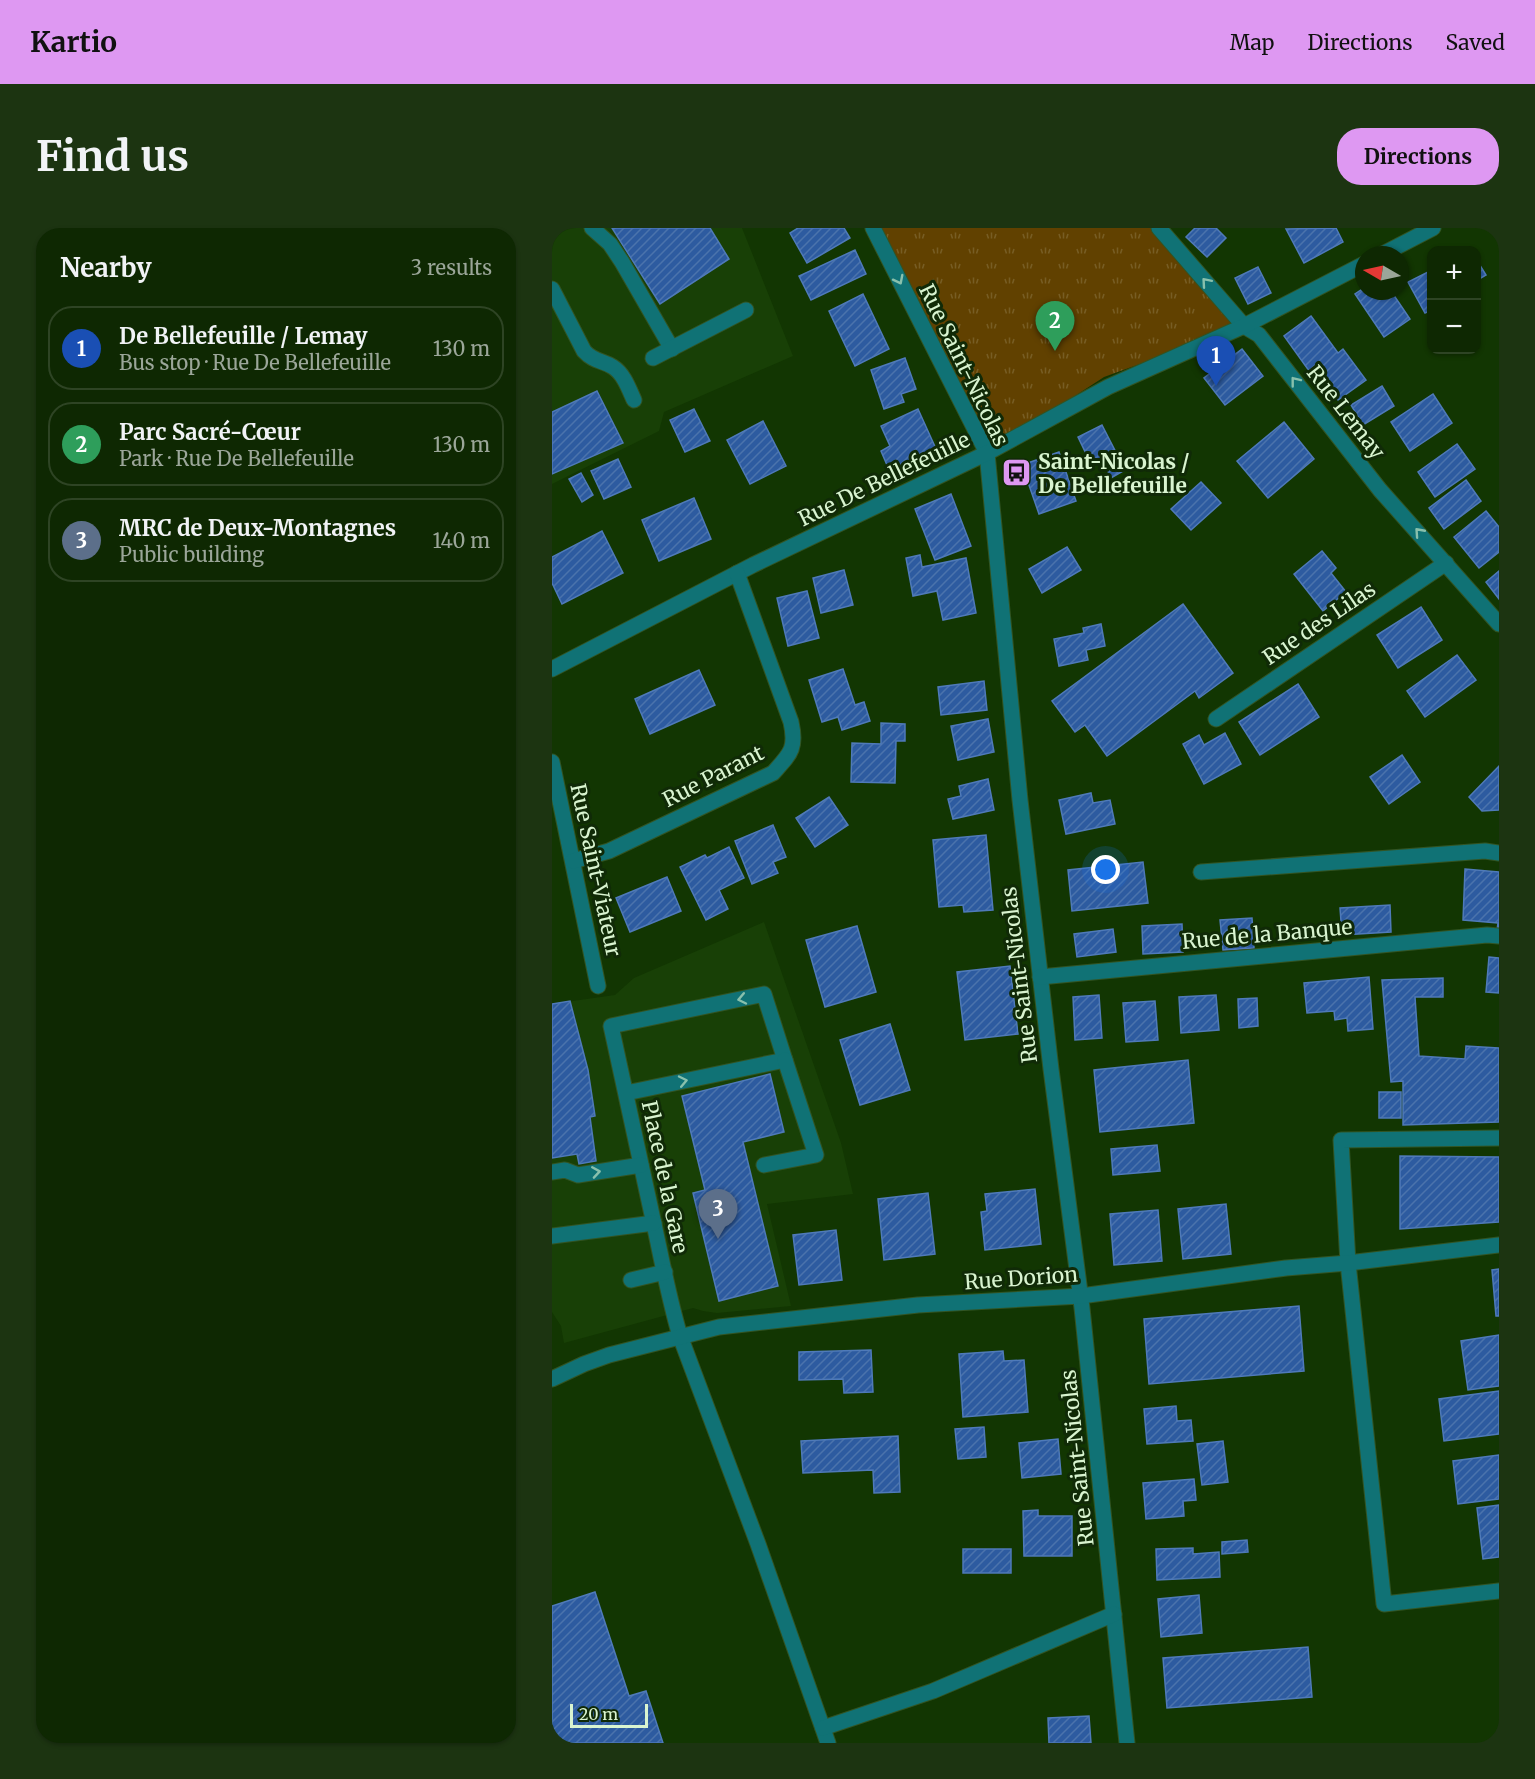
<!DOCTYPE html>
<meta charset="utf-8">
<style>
:root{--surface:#0e2802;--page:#1c3411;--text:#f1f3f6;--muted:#9ba699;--line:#2e4424;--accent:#de98f2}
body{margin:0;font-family:Merriweather,serif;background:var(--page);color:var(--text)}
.controls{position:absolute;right:18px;top:18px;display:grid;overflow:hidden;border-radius:12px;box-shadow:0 2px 4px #0004}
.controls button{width:54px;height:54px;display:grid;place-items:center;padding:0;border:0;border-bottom:2px solid var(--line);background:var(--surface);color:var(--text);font:30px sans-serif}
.compass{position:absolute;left:803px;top:18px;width:54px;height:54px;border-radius:50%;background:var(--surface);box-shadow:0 2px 4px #0004;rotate:279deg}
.scale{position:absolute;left:18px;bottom:15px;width:78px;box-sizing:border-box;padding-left:6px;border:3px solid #d9f4d0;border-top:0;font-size:16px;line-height:21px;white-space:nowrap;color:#d9f4d0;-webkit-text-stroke:4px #102a07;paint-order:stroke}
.you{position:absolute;left:554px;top:642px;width:21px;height:21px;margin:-15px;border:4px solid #fff;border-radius:50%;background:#1a73e8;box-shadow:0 0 0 9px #1a73e833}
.badge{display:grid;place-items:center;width:39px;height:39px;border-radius:50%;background:var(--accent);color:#fff;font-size:20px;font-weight:700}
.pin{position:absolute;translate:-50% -50px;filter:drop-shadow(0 2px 3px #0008)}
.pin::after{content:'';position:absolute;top:32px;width:21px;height:18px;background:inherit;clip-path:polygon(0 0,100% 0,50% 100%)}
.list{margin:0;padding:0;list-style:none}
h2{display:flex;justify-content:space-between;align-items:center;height:78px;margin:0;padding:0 24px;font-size:26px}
h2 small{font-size:20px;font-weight:400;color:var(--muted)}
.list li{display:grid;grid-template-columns:39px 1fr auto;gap:18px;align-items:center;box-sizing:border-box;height:84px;margin:0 12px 12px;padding:0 12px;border:2px solid var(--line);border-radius:24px}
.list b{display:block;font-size:22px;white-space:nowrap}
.list p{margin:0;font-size:20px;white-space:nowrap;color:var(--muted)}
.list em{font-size:20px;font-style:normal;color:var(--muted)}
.map{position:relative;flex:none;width:947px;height:1515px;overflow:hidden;border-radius:24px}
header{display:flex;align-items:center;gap:36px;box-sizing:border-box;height:84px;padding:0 30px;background:var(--accent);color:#111}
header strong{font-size:28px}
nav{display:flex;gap:33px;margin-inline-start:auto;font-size:21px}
.intro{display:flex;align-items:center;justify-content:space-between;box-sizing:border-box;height:144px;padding:0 36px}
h1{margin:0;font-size:42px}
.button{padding:15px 27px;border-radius:24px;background:var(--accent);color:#111;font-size:21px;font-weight:700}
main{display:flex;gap:36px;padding:0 36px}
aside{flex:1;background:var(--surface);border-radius:24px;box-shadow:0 2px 4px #0004}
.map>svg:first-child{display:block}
.built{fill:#184006}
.park{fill:url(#park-tufts)}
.building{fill:url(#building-hatch);stroke:#4f7ab9;stroke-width:1.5}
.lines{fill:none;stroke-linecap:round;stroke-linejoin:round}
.minor-casing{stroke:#325423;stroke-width:17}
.minor{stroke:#107275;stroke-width:15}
.oneway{stroke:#89c0ac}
.labels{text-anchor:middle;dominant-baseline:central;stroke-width:6;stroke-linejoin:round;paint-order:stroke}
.street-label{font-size:21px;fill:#d9f4d0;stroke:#102a07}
.poi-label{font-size:21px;font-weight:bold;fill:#d9f4d0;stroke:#102a07;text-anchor:start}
</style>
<header>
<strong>Kartio</strong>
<nav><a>Map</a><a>Directions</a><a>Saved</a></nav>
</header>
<div class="intro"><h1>Find us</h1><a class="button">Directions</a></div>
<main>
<aside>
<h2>Nearby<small>3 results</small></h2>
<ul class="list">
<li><span class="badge" style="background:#1a4fb4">1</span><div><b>De Bellefeuille / Lemay</b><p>Bus stop · Rue De Bellefeuille</p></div><em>130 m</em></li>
<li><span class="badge" style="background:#2e9e5b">2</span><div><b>Parc Sacré-Cœur</b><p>Park · Rue De Bellefeuille</p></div><em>130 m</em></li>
<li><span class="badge" style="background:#5c6f8a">3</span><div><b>MRC de Deux-Montagnes</b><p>Public building</p></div><em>140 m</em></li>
</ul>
</aside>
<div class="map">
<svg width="947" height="1515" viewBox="0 0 947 1515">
<defs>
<pattern id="park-tufts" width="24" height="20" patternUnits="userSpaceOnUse" patternTransform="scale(1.5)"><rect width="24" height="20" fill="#614100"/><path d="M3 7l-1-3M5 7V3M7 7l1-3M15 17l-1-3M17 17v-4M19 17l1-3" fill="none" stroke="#775d24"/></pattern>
<pattern id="building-hatch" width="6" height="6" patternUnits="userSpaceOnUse" patternTransform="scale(1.5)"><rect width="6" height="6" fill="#2d5ba0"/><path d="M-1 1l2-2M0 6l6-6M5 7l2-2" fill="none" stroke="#4b73ac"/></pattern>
</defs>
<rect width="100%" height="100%" fill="#123602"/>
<g class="built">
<path d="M0 0H190L241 128 112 184 107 203 0 256Z"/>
<path d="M212 694 289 915 301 966 215 976 239 1078 165 1085 151 1083 141 1080 12 1115 9 1098 0 1084V776L63 767 82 750Z"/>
</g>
<path class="park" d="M321 0H607L692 98 552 149 435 225Z"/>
<g class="building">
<path d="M60 0H158L177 31 108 76Z"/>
<path d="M246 0H292L298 10 255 35 238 5Z"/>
<path d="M643 0H664L674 10 655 29 634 9Z"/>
<path d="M784 0 791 14 752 35 734 1Z"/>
<path d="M303 22 314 46 259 72 247 48Z"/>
<path d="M924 31 934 47 924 53Z"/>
<path d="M706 39 719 65 696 76 683 50Z"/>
<path d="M880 42V82L873 85 856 54Z"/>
<path d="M812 60V63H839L858 91 832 109 803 66Z"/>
<path d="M311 66 337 121 303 138 277 83Z"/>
<path d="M759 88 786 125 791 121 814 152 786 172 765 143 760 147 732 108Z"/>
<path d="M690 121 711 148 673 177 652 150Z"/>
<path d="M353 130 364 161 349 166 352 174 332 181 319 142Z"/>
<path d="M830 158 842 178 811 197 799 177Z"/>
<path d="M45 163 71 215 0 246V184Z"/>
<path d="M881 166 900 195 858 223 839 194Z"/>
<path d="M142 181 158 213 133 224 118 192Z"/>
<path d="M366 181 385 223 338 244 329 223 338 218 329 198Z"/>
<path d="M211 193 234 238 198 256 175 212Z"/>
<path d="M732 194 762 231 716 270 685 233Z"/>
<path d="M550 197 573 242 559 250 551 233 540 238 526 209Z"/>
<path d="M905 216 923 241 883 269 866 244Z"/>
<path d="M507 224 524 273 487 286 470 237Z"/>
<path d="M66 231 79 259 52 271 39 243Z"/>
<path d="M29 245 41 267 30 274 17 251Z"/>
<path d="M914 252 929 273 892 301 877 280Z"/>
<path d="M649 254 669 275 639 302 619 281Z"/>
<path d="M399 266 419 318 383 332 363 281Z"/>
<path d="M142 270 159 311 107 333 90 292Z"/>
<path d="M934 283 947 299V324L927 340 902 309Z"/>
<path d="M50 303 71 345 10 376 0 355V329Z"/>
<path d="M515 319 529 342 490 365 477 341Z"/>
<path d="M770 323 784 340 779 345 794 364 771 383 742 346Z"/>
<path d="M368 327 370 339 414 330 424 385 391 392 385 363 361 368 354 330Z"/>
<path d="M292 342 301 377 269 385 261 350Z"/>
<path d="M947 343V371L934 354Z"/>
<path d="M255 363 267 410 236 418 225 370Z"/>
<path d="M631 376 681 445 647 470 643 463 555 528 533 497 523 504 500 473Z"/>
<path d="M869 379 890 412 846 440 825 407Z"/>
<path d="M549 396 553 418 534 422 536 432 507 438 502 411 532 405 531 400Z"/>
<path d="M905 427 924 452 873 489 855 463Z"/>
<path d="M291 441 303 477 312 474 318 493 290 502 286 489 270 494 257 452Z"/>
<path d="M147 442 163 477 98 506 83 471Z"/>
<path d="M432 453 435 482 389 487 386 459Z"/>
<path d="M746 456 767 489 708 527 687 494Z"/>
<path d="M436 491 442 524 406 532 399 498Z"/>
<path d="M329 495 353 496V513H344L343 555 299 554 300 515 329 516Z"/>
<path d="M673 505 689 536 652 556 631 516 647 507 652 517Z"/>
<path d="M850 527 868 554 837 576 818 549Z"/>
<path d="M947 538V582L930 583 917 569Z"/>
<path d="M436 551 442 582 401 591 396 571 409 568 407 558Z"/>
<path d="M539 565 541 575 558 572 563 596 514 606 507 572Z"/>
<path d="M277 569 296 597 263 619 244 590Z"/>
<path d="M221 597 234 629 221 634 226 645 200 656 183 613Z"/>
<path d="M434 607 441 682 412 684 411 677 387 679 381 612Z"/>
<path d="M177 619 192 650 167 662 176 681 154 692 128 639 153 627 155 630Z"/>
<path d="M591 634 596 675 520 683 516 642Z"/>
<path d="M913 641 947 644V703L945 702 946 695 911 692Z"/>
<path d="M115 649 129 683 78 704 64 670Z"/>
<path d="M838 677 839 704 790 707 788 680Z"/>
<path d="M700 690 702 720 671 722 668 692Z"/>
<path d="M630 696 631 724 591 726 590 698Z"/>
<path d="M305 698 324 764 273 779 254 712Z"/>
<path d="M561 701 564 724 525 729 522 706Z"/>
<path d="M937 729 947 730V765L934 764Z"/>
<path d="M458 738 466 806 413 812 405 744Z"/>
<path d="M817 749 821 801 796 803 795 790 783 792 782 783 755 785 752 755Z"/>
<path d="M891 750V769H863L867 828 913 831 914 818 947 820V894L851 897V853L839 854 830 752Z"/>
<path d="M547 767 550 810 523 812 521 769Z"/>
<path d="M664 767 667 802 629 805 627 769Z"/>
<path d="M705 770 706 798 687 800 686 771Z"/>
<path d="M18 773 36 842 43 888 38 889 44 933 27 936 25 926 0 930V776Z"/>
<path d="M603 773 606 812 574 814 571 775Z"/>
<path d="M338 796 358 862 308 877 288 812Z"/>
<path d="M636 832 642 895 548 904 542 842Z"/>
<path d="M218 846 232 904 191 914 226 1058 167 1073 141 965 153 962 130 868Z"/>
<rect x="827" y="864" width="22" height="26"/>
<path d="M605 917 608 943 561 947 559 921Z"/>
<path d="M848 928 947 929V994L848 1001Z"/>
<path d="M483 961 489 1016 433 1022 429 984 435 983 433 966Z"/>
<path d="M376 965 383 1026 332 1032 326 971Z"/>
<path d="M674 976 679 1026 631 1031 626 981Z"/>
<path d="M606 982 610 1033 562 1037 558 986Z"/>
<path d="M284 1002 290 1052 247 1057 241 1007Z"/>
<path d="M947 1041V1088H944L940 1042Z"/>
<path d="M747 1078 752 1143 597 1156 592 1091Z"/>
<path d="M947 1107V1158L916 1162 909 1113Z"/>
<path d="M319 1122 321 1164 292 1165 291 1151 247 1152V1124Z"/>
<path d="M451 1123 452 1133 472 1132 476 1184 411 1189 407 1126Z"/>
<path d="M947 1163V1206L892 1213 887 1171Z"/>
<path d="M624 1178 625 1193 639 1192 641 1213 595 1216 592 1181Z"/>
<path d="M432 1199 434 1229 406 1231 403 1201Z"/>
<path d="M346 1208 348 1264 322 1265 321 1242 251 1245 249 1213Z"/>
<path d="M506 1211 509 1246 470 1250 467 1215Z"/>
<path d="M671 1213 676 1254 650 1257 645 1216Z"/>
<path d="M947 1227V1271L906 1276 901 1233Z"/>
<path d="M642 1251 644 1272 631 1273 632 1288 594 1291 591 1255Z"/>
<path d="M947 1277V1329L931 1331 925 1280Z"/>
<path d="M486 1282V1288H520V1328H472L471 1283Z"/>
<path d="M695 1312 696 1324 670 1326V1314Z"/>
<path d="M641 1320V1326L667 1324 668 1349 605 1352 604 1321Z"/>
<rect x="411" y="1321" width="48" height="24"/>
<path d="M43 1364 77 1468 94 1463 111 1515H0V1378Z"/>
<path d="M647 1367 650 1405 609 1409 606 1371Z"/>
<path d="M756 1419 760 1469 615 1480 611 1430Z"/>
<path d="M537 1488 539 1515H497L496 1490Z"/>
</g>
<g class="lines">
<defs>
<g id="minor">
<path d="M40 0 58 16 70 34 120 121"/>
<path d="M321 0 435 225 468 572 499 841 530 1080 575 1515"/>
<path d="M607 0 692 98 707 107 828 262 947 396"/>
<path d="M829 27 881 0"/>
<path d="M0 61 32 123C42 134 50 132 61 139 72 146 77 161 82 172"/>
<path d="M101 130 194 82"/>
<path d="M0 441 201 337 435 225 556 159 692 98 812 36"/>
<path d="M664 491 894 335"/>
<path d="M0 534 46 758"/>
<path d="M21 633 57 623 221 545C238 526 245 521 239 494L185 345"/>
<path d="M649 644 933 623 947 625"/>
<path d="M488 749 935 707 947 708"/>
<path d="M74 865 233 832 212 766 59 798C73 864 88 930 102 996 110 1033 117 1071 128 1108L206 1316 276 1515"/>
<path d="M947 910 789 912 796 1035 832 1376 947 1363"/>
<path d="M212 937 264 927 233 832"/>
<path d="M0 944 13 942 26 947 89 937"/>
<path d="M0 1008 102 995"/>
<path d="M79 1052 113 1044"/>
<path d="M0 1151 32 1136 57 1127 167 1099 366 1077 529 1068 734 1040 796 1035 947 1017"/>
<path d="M271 1500 381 1463 562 1386"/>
</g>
</defs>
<use href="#minor" class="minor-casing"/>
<use href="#minor" class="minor"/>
</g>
<defs><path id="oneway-chevron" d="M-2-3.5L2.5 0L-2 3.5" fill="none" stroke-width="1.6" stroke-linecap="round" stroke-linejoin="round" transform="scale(1.5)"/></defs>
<g class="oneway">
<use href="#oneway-chevron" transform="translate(347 52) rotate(63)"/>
<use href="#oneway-chevron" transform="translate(654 54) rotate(-131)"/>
<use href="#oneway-chevron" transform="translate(743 153) rotate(-128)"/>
<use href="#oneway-chevron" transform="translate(867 304) rotate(-132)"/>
<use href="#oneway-chevron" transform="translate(190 771) rotate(168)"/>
<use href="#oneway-chevron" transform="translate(131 853) rotate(-12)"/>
<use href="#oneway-chevron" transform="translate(44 944) rotate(-9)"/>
</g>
<defs>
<symbol id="bus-square" viewBox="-11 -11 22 22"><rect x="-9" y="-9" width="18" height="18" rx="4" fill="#de98f2" stroke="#102a07"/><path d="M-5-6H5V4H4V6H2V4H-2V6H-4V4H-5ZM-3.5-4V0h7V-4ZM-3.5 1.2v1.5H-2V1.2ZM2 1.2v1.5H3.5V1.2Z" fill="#111"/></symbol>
</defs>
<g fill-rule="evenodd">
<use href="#bus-square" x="448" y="228" width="33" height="33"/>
</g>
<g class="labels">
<g class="street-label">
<text transform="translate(412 137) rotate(64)">Rue Saint-Nicolas</text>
<text transform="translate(794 184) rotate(52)">Rue Lemay</text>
<text transform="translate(332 251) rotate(-26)">Rue De Bellefeuille</text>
<text transform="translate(767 395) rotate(-34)">Rue des Lilas</text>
<text transform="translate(161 548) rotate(-27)">Rue Parant</text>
<text transform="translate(44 642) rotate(78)">Rue Saint-Viateur</text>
<text transform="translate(715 706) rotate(-5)">Rue de la Banque</text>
<text transform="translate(467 747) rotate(-97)">Rue Saint-Nicolas</text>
<text transform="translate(113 949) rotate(78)">Place de la Gare</text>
<text transform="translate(469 1050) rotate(-4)">Rue Dorion</text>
<text transform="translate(525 1230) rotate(-96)">Rue Saint-Nicolas</text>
</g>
<g class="poi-label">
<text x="486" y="233">Saint-Nicolas /<tspan x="486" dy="24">De Bellefeuille</tspan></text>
</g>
</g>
</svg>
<div class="controls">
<button>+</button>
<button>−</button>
</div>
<svg class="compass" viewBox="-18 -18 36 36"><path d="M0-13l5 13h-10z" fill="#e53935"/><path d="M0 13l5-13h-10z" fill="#9ba699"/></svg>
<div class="scale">20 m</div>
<div class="you"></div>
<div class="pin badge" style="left:664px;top:158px;background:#1a4fb4">1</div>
<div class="pin badge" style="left:503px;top:123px;background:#2e9e5b">2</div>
<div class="pin badge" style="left:166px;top:1011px;background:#5c6f8a">3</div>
</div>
</main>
